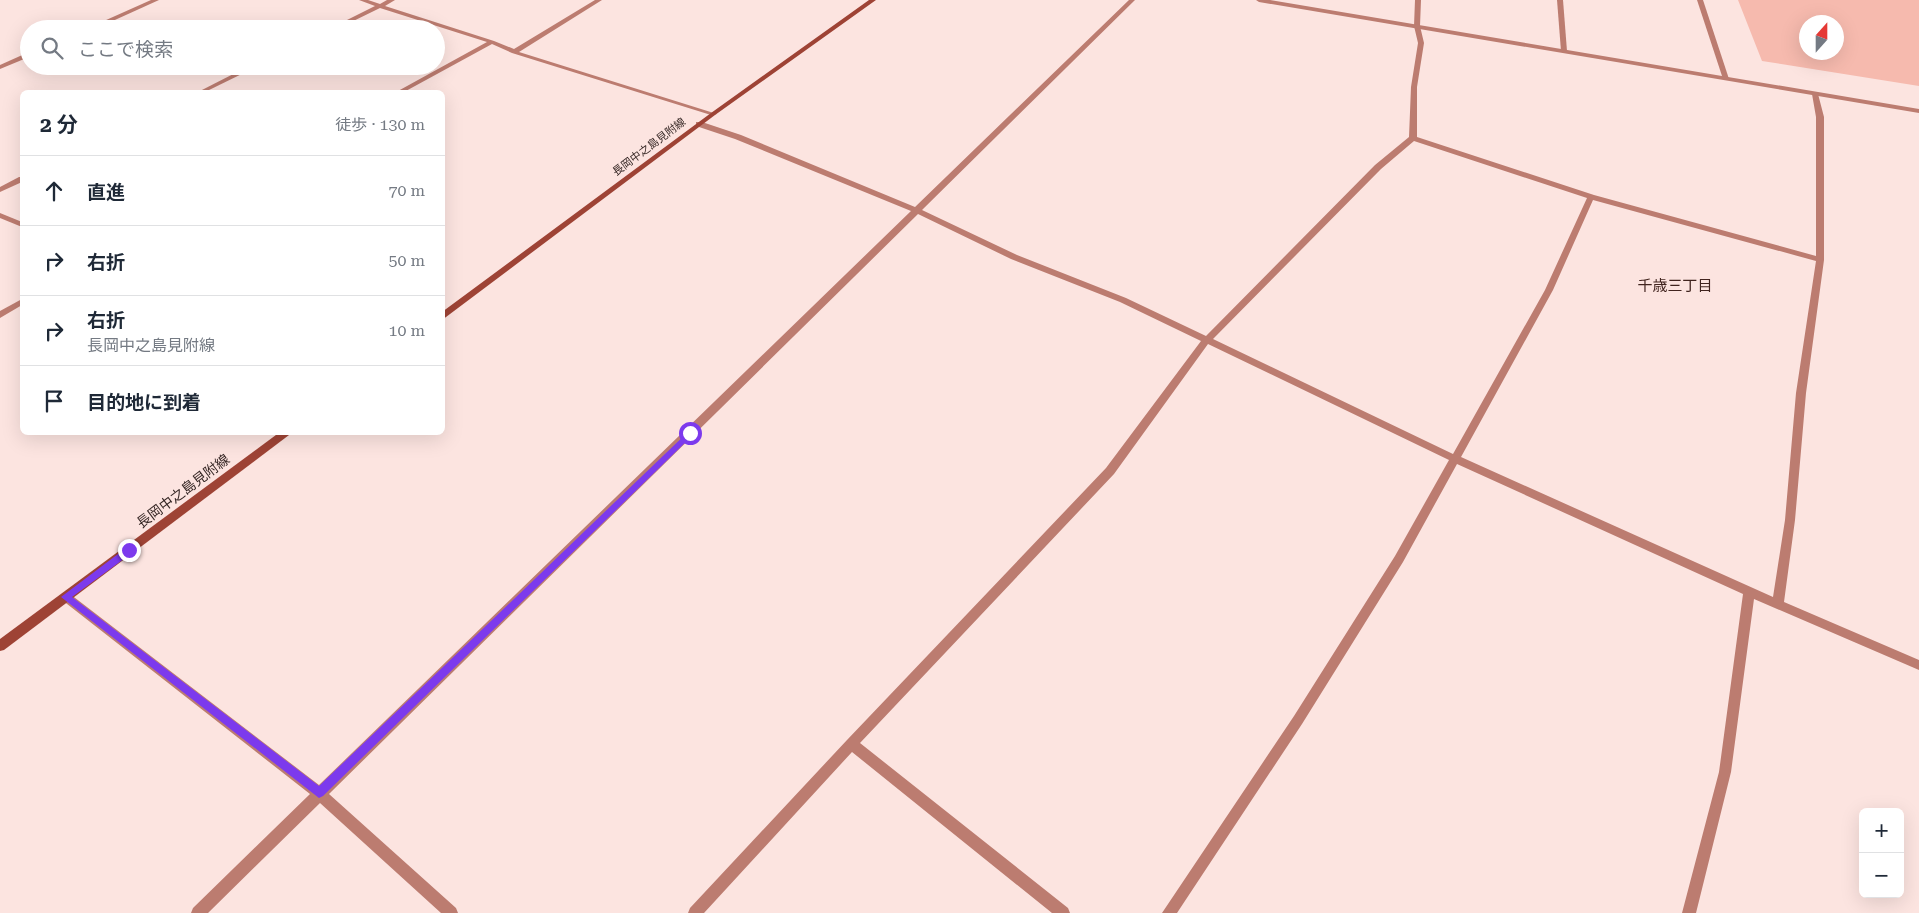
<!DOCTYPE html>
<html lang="ja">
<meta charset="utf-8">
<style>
:root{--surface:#fff;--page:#f2f2f3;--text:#1f2937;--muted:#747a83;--line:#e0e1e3}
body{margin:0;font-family:"Roboto Serif","Noto Sans JP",serif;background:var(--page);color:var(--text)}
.controls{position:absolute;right:15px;bottom:15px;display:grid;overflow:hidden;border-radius:8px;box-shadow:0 5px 20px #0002}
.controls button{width:45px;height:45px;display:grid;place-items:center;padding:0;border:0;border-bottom:1px solid var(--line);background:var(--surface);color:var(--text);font:25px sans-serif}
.compass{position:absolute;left:1799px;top:15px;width:45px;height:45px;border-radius:50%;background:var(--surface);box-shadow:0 5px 20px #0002;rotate:21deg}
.stop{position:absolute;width:15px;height:15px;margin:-11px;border:4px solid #7c3aed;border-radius:50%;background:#fff}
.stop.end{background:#7c3aed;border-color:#fff;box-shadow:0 1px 5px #0008}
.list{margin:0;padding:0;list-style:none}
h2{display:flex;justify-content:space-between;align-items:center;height:65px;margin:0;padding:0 20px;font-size:21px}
h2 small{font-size:16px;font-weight:400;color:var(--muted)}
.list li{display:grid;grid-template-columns:32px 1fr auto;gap:15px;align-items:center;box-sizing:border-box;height:70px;padding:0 20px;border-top:1px solid var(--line)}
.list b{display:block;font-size:19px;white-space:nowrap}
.list p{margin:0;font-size:16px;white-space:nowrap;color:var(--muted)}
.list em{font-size:16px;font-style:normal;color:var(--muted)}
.icon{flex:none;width:28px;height:28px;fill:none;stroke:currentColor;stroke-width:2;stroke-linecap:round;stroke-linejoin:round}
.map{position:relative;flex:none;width:1919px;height:913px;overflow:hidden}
.search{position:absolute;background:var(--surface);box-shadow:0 5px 20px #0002;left:20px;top:20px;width:425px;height:55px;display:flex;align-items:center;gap:12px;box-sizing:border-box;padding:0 18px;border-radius:28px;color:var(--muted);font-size:19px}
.panel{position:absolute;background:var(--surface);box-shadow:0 5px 20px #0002;left:20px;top:90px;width:425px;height:345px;border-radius:8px}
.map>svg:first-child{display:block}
.green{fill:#f6baae;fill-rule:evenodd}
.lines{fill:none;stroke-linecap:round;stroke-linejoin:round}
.minor{fill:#bc7c70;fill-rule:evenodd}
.tertiary{fill:#bc7c70;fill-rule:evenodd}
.secondary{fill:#9e4335;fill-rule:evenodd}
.route{fill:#7c3aed}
.labels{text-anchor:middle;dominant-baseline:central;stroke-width:5;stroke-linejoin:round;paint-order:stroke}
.far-street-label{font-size:11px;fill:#352624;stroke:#fce4e0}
.street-label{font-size:14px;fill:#352624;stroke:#fce4e0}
.neighbourhood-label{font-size:15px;fill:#41241f;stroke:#fce4e0}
</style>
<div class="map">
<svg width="1919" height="913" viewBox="0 0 1919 913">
<rect width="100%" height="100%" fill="#fce4e0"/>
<path class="green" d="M1738 0H1919V86L1762 61ZM1806 22H1836V52H1806Z"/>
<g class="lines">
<g class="minor">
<path d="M151 0H159L95 29H86Z"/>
<path d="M359 0H368L380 4 387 0H395L385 6 494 41 514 49 595 0H602L519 52 717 114 711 115 512 53 492 44 404 92H397L398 91 487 42 380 8 337 29H329L375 6Z"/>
<path d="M1129 0H1135L922 210 1017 255 1126 298 1206 336 1375 165 1409 137 1411 87 1418 43 1414 26 1415 0H1421L1420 26 1424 43 1417 87V137L1594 195 1816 256V117L1812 94 1815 92 1818 94 1824 117V260L1806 393 1795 520 1784 602 1919 660V670L1754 599 1731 772 1696 913H1682L1719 772 1743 594 1457 464 1403 562 1302 724 1177 913H1162L1294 716 1395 556 1449 460 1208 344 1114 474 860 743 1068 908 1070 913H1052L852 752 704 913H688L690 908 847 740 1106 468 1201 341 1120 302 1011 259 918 214 329 794 456 908 458 913H441L320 803 208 913H191L193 908 310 794 62 600 60 597 62 594 66 592 70 594 319 785 911 211 735 139 696 126V122H702L741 135 915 207ZM1414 141 1587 198 1545 290 1453 454 1213 339 1381 169ZM1593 200 1816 261 1796 393 1785 520 1773 597 1461 457 1553 290Z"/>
<path d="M1557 0H1563L1567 51 1564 53 1561 51Z"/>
<path d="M1697 0H1703L1729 79 1728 80 1723 79Z"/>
<path d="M29 52V57L0 69V65Z"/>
<path d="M249 66H258L205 92H198Z"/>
<path d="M19 177H22V182L0 192V187Z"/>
<path d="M0 213 22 222V227L0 218Z"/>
<path d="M22 299V305L0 318V311Z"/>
</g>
<path class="tertiary" d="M1256 0H1270L1919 109V113L1259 2Z"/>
<g class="secondary">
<path d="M869 0H876L715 115 442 320V312L711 113Z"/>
<path d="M280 432H293L4 650 0 651V639Z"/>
</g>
</g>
<path class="route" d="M690 430 693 431V435L323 796 319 798 61 597 126 548H132V553L72 597 319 786Z"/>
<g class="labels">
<g class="far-street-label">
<text transform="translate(649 147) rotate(-37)">長岡中之島見附線</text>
</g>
<g class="street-label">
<text transform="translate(183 491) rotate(-37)">長岡中之島見附線</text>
</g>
<g class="neighbourhood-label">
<text x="1675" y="286">千歳三丁目</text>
</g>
</g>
</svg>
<div class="controls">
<button>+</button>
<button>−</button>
</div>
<svg class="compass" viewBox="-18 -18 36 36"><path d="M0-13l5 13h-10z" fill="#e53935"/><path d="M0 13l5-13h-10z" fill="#747a83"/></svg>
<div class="stop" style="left:690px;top:433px"></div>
<div class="stop end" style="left:129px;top:550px"></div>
<div class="search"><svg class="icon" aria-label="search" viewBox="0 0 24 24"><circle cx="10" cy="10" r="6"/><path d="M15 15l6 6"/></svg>ここで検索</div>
<section class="panel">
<h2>2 分<small>徒歩 · 130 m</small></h2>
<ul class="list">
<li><svg class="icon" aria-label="ahead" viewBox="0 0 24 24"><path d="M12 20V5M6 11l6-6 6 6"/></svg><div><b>直進</b></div><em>70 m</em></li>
<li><svg class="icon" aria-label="right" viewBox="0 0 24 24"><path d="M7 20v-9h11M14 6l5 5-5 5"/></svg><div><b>右折</b></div><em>50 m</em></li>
<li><svg class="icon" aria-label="right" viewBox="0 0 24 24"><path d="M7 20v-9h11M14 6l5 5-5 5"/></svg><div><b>右折</b><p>長岡中之島見附線</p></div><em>10 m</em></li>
<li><svg class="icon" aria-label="arrive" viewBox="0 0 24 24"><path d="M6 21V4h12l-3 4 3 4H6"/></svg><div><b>目的地に到着</b></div></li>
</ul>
</section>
</div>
